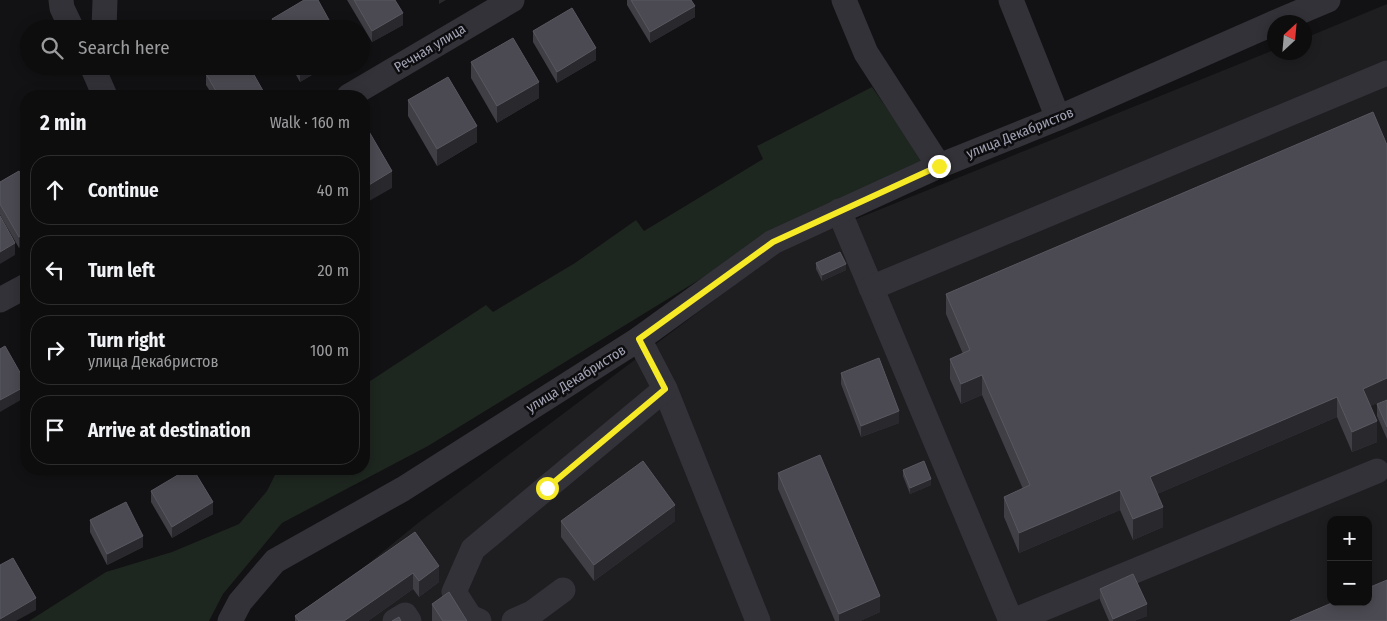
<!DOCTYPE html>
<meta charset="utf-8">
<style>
:root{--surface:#0e0d0e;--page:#1c1b1c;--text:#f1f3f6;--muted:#9b9c9e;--line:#2e2d2e}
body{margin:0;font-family:"Fira Sans Condensed",sans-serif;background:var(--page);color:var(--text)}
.controls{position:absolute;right:15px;bottom:15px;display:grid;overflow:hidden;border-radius:10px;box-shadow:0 2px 12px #0003}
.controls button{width:45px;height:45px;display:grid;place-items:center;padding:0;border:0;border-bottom:1px solid var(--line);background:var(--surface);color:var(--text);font:25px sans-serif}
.compass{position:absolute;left:1267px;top:15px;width:45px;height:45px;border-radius:50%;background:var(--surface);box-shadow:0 2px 12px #0003;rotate:26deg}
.stop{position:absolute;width:15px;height:15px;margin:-11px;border:4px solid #f6e926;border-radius:50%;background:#fff}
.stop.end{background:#f6e926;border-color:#fff;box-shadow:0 1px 5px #0008}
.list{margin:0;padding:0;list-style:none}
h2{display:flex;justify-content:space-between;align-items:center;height:65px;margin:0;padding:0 20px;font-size:21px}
h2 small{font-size:16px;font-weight:400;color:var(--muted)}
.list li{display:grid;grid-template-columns:32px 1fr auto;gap:15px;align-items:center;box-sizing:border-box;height:70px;margin:0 10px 10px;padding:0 10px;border:1px solid var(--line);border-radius:20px}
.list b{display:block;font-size:19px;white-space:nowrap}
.list p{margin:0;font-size:16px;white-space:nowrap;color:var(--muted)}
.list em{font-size:16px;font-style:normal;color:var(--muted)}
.icon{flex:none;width:28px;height:28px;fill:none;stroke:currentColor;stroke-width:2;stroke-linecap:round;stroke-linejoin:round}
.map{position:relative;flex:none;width:1387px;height:621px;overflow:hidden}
.search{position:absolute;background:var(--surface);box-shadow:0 2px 12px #0003;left:20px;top:20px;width:350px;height:55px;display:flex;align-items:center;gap:12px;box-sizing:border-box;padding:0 18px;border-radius:28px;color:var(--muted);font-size:19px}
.panel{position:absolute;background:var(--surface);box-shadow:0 2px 12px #0003;left:20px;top:90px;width:350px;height:385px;border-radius:20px}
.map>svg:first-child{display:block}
.built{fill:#1e1d20;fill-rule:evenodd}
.green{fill:#1e2620}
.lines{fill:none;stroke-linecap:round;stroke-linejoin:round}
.minor{stroke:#333238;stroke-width:25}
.wall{fill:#403f46}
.shaded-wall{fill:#29282d}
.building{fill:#4b4a52;stroke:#585861}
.route{stroke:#f6e926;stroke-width:6}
.labels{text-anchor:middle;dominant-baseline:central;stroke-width:5;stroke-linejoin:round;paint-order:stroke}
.street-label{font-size:14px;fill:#a2a3b4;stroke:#0d0c0e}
</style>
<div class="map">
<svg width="1387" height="621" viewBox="0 0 1387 621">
<rect width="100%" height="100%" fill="#121113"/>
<path class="built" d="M1387 4V621H298L418 523 782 249 1274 50V52H1304L1305 38ZM1331 520H1368V602H1331Z"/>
<path class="green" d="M872 87 926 164 769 237 428 446 282 523 223 594 209 621H29L106 572 172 552 239 524 267 491 278 469H364V385L486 305 493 312 575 263 636 220 644 231 763 159 757 146Z"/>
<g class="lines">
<g class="minor">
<path d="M61 0 62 8 72 29"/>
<path d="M844 0 866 53 939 166"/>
<path d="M1011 0 1058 118"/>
<path d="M1276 22 1328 0"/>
<path d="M104 29 105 0"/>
<path d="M92 66 105 96"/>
<path d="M349 96 512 0"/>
<path d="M839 211 1011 621"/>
<path d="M871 288 1387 73"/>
<path d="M0 300 26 286"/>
<path d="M639 339 665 389 758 621"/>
<path d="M230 621 240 602 275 561 403 489 639 339 773 242 939 166 1058 118 1274 23"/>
<path d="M395 621 405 615 409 621"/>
<path d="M479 621 470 617 454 592 473 549 665 389"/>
<path d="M514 621 532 613 563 590"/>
<path d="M1013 621 1377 471"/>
</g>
</g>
<g class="wall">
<path d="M347 0H395L403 25 372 42Z"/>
<path d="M627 0H691L695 17 650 43 627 5Z"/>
<path d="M272 19 334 29H272Z"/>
<path d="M533 31 596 60 557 83 533 42Z"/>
<path d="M471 62 539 98 497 123 471 78Z"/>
<path d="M291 66H327L300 82Z"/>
<path d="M206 74 266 96H213L206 85Z"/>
<path d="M408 100 477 142 437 166 408 116Z"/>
<path d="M1387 145V399L1370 406 1377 442 1352 452 1337 417 1157 494 1163 527 1133 540 1120 510 1019 553 1004 517V497L1023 489 982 395 961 404 950 379V359L963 354 946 314V294Z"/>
<path d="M19 171V248L0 215V182Z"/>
<path d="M816 263 846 270 822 281 816 269Z"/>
<path d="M26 322V351L21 342V325Z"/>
<path d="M841 373 899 423 861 437 841 384Z"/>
<path d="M1387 400V439L1377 416V404Z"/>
<path d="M903 470 931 485 910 494 903 476Z"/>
<path d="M778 473 880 612 860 621H835L778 489Z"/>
<path d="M151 491 213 514 172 538 151 502Z"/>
<path d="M90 520 143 547 107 565 90 532Z"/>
<path d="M561 521H675L594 581 561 537Z"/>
<path d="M415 532 439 582 419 597 413 589 368 621H295V616Z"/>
<path d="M1100 589 1147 616 1134 621H1109L1100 600Z"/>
<path d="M432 604 467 621H432Z"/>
</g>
<g class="shaded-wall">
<path d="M439 0H446L439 4Z"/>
<path d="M695 6V17L650 43V32Z"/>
<path d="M403 13V25L372 42V31Z"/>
<path d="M596 48V60L557 83V72Z"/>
<path d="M300 66H327L300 82Z"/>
<path d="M539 82V98L497 123V106Z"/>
<path d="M477 126V142L437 166V149Z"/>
<path d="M392 171V188L364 204V188Z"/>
<path d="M26 233V244L19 248V237Z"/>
<path d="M15 243V255L0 264V252Z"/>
<path d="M846 264V270L822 281V275Z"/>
<path d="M982 375V395L961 404V384Z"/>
<path d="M1387 378V399L1363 409V389Z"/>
<path d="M26 386V397L0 412V400Z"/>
<path d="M1337 397V417L1150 497V477Z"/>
<path d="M899 411V423L861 437V426Z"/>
<path d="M1377 421V442L1352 452V432Z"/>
<path d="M931 479V485L910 494V488Z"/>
<path d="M1120 490V510L1019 553V533Z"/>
<path d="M213 502V514L172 538V527Z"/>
<path d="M675 505V521L594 581V565Z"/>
<path d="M1163 507V527L1133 540V519Z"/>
<path d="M143 536V547L107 565V554Z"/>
<path d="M439 566V582L419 597V581Z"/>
<path d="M413 573V589L368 621H344Z"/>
<path d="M880 596V612L860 621H839V614Z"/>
<path d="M36 598V610L16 621H0V619Z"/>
<path d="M1147 604V616L1134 621H1113V619Z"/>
</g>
<g class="building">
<path d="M304 0H318L334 29H278L272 19Z"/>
<path d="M354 0H395L403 13 372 31Z"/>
<path d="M631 0H691L695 6 650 32Z"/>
<path d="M572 8 596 48 557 72 533 31Z"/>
<path d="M513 38 539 82 497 106 471 62Z"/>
<path d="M220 66H249L266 96H219L206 74Z"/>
<path d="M448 77 477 126 437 149 408 100Z"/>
<path d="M1373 112 1387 145V378L1363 389 1377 421 1352 432 1337 397 1150 477 1163 507 1133 519 1120 490 1019 533 1004 497 1030 485 982 375 961 384 950 359 970 350 946 294Z"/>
<path d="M364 123 392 171 364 188Z"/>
<path d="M19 171 26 185V233L19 237 0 204V182Z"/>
<path d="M0 216 15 243 0 252Z"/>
<path d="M840 252 846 264 822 275 816 263Z"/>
<path d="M26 322V335L21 325Z"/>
<path d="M5 346 26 383V386L0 400V349Z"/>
<path d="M879 358 899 411 861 426 841 373Z"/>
<path d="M1387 400V427L1377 404Z"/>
<path d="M820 455 880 596 839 614 778 473Z"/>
<path d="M643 461 675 505 594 565 561 521Z"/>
<path d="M924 461 931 479 910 488 903 470Z"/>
<path d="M188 469H193L213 502 172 527 151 491Z"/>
<path d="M126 502 143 536 107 554 90 520Z"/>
<path d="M415 532 439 566 419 581 413 573 344 621H299L295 616Z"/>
<path d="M13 558 36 598 0 619V565Z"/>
<path d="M1133 574 1147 604 1113 619 1100 589Z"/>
<path d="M1387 580V621H1290L1334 602H1368V588Z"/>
<path d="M449 592 467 621H443L432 604Z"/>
<path d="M399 617 401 621H392Z"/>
</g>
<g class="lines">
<path class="route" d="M547 488 665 389 639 339 773 242 939 166"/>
</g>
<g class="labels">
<g class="street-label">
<text transform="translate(430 48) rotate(-31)">Речная улица</text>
<text transform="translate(1020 133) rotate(-22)">улица Декабристов</text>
<text transform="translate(576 379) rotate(-32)">улица Декабристов</text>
</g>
</g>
</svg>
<div class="controls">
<button>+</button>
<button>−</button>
</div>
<svg class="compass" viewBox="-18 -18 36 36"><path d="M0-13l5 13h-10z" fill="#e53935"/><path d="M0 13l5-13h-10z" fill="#9b9c9e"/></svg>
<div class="stop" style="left:547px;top:488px"></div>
<div class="stop end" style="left:939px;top:166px"></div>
<div class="search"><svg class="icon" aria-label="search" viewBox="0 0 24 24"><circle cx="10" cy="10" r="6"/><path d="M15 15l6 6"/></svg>Search here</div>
<section class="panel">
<h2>2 min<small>Walk · 160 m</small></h2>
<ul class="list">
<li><svg class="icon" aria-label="ahead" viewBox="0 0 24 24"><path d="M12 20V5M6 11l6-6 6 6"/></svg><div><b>Continue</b></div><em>40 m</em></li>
<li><svg class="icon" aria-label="left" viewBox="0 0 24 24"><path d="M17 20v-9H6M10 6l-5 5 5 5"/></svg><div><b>Turn left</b></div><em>20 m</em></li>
<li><svg class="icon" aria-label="right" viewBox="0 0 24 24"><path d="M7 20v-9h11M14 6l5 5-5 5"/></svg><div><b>Turn right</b><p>улица Декабристов</p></div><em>100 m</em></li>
<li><svg class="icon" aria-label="arrive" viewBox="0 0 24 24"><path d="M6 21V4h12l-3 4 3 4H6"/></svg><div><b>Arrive at destination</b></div></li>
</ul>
</section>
</div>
